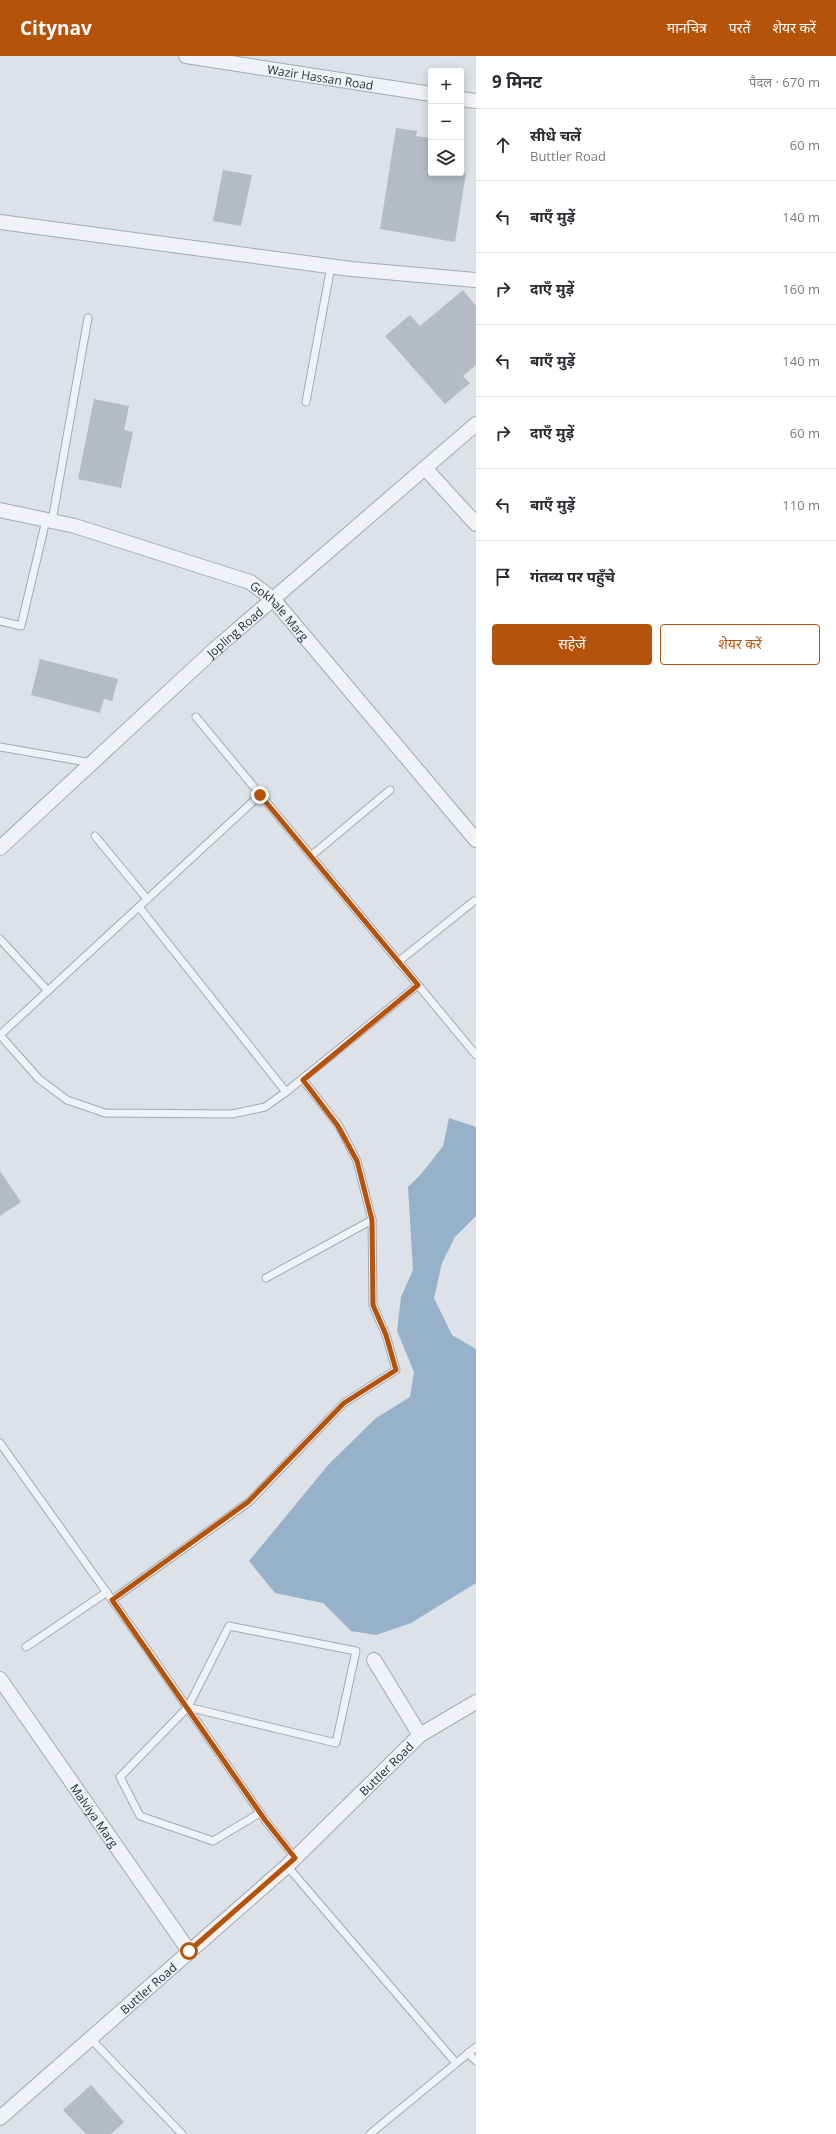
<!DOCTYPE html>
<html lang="hi">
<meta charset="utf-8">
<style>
:root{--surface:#fff;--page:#f7f7f7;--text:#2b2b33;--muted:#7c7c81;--line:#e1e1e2;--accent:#b45309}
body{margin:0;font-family:"Open Sans","Noto Sans Devanagari",sans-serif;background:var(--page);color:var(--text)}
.controls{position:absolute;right:12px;top:12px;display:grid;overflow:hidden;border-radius:4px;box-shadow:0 2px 10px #0003}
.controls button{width:36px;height:36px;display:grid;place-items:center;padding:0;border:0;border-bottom:1px solid var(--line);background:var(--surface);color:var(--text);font:20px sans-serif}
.stop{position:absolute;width:12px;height:12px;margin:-9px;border:3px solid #b45309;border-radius:50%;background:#fff}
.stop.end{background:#b45309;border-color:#fff;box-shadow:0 1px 4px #0008}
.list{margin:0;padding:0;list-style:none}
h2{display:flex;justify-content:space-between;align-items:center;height:52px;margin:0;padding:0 16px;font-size:17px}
h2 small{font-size:13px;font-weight:400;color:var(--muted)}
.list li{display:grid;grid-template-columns:26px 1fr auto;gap:12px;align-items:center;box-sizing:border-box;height:72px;padding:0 16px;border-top:1px solid var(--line)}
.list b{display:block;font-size:15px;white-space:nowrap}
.list p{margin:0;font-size:13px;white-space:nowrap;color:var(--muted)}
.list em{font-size:13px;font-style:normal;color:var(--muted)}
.actions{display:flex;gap:8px;padding:12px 16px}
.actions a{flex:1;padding:9px 0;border:1px solid var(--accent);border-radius:4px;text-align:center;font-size:14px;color:var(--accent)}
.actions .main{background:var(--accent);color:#fff}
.icon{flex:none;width:22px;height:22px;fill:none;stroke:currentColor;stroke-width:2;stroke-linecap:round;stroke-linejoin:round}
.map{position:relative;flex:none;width:476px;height:2078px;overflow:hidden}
header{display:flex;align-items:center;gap:24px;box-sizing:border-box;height:56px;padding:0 20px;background:var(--accent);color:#fff}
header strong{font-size:19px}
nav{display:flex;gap:22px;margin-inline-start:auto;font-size:14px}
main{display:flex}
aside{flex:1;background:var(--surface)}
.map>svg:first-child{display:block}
.water{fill:#96b1c9}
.building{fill:#b4bbc5}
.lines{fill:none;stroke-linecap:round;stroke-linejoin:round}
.service-casing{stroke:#a2a9b2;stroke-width:9}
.minor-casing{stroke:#a2a9b2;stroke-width:16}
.service{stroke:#f0f2f6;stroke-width:7}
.minor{stroke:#f0f2f6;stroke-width:14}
.route{stroke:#b45309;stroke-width:5}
.labels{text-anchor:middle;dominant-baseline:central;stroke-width:3;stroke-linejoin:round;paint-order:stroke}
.street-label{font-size:12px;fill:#26303f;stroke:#edf0f5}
</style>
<header>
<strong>Citynav</strong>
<nav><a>मानचित्र</a><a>परतें</a><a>शेयर करें</a></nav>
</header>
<main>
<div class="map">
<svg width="476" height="2078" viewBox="0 0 476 2078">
<rect width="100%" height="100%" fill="#dde2e8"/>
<path class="water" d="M449 1062 476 1071V1160L455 1181 442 1207 434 1242 452 1279 476 1293V1527L411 1567 376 1579 351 1575 323 1547 275 1537 249 1505 329 1408 376 1362 410 1341 414 1316 397 1275 401 1241 413 1214 408 1131 422 1117 443 1090Z"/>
<g class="building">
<path d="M396 72 417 75 416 80 431 82V117H466L455 186 380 173Z"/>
<path d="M223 114 252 119 241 170 213 165Z"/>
<path d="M463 234 476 250V309L463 320 470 327 445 348 385 280 410 259 420 270Z"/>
<path d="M94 343 129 350 124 374 133 376 121 432 78 423Z"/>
<path d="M40 603 118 623 112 645 104 643 100 657 31 639Z"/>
<path d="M0 1115 21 1146 0 1160Z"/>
<path d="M91 2029 124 2066 111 2078H86L63 2054Z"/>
</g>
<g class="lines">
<defs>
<g id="service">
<path d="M306 346 331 210"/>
<path d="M52 465 88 262"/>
<path d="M0 565 21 570 46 464"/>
<path d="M196 661 476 999"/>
<path d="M0 691 92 707"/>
<path d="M95 780 147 843"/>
<path d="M311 800 390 734"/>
<path d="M139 851 286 1036"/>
<path d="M0 883 48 935"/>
<path d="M398 906 474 845"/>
<path d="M0 979 39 1023 67 1044 105 1057 232 1058 265 1051 286 1036 418 929"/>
<path d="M0 979 260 739"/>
<path d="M266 1222 372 1164"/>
<path d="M0 1387 142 1586 265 1764 295 1802"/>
<path d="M112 1544 249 1446 344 1347 396 1314 386 1279 373 1249 372 1164 357 1105 339 1070 303 1024"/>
<path d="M26 1591 107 1536"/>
<path d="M188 1651 336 1687 356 1595 229 1570 188 1651 120 1721 140 1760 213 1785 260 1757"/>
<path d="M287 1810 456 2007"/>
<path d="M90 1982 182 2078"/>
<path d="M468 1997 476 2005"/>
<path d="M370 2078 476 1991"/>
</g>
<g id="minor">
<path id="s1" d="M186 0 431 38"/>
<path d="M461 43 476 45"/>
<path d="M0 166 351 213 476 224"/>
<path d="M425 412 476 468"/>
<path id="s2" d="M0 454 75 470 250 526 273 543 476 784"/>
<path id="s3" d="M0 792 215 593 476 368"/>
<path d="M374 1604 420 1679"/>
<path id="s4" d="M0 1623 189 1895"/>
<path id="s5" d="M0 2062 287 1810 420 1679 476 1646"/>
</g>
</defs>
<use href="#service" class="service-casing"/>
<use href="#minor" class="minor-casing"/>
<use href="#service" class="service"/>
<use href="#minor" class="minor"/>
</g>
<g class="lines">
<path class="route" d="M189 1895 295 1802 265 1764 112 1544 248 1446 344 1347 396 1314 386 1279 373 1249 372 1164 357 1105 338 1070 303 1024 418 929 260 739"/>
</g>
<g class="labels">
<g class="street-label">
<text stroke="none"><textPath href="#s1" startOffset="136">Wazir Hassan Road</textPath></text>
<text stroke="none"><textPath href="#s2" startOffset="302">Gokhale Marg</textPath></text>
<text stroke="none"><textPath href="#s3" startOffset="319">Jopling Road</textPath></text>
<text stroke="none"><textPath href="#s5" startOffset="521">Buttler Road</textPath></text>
<text stroke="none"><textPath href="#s4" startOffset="166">Malviya Marg</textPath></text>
<text stroke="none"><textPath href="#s5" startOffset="197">Buttler Road</textPath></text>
</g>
</g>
</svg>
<div class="controls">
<button>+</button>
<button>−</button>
<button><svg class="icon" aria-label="layers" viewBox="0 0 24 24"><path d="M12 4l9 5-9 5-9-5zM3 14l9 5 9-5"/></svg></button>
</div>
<div class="stop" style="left:189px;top:1895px"></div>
<div class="stop end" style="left:260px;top:739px"></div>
</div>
<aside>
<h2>9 मिनट<small>पैदल · 670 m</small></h2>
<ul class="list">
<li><svg class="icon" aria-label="ahead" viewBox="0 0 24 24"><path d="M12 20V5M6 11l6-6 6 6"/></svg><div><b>सीधे चलें</b><p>Buttler Road</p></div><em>60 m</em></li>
<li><svg class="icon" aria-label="left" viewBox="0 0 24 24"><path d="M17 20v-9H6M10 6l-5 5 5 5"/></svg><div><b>बाएँ मुड़ें</b></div><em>140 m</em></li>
<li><svg class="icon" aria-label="right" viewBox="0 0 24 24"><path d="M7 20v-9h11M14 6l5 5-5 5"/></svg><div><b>दाएँ मुड़ें</b></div><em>160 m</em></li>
<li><svg class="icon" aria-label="left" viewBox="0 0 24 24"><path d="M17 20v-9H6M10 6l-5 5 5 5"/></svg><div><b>बाएँ मुड़ें</b></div><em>140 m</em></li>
<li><svg class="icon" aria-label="right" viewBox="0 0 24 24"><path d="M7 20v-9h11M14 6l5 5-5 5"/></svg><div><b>दाएँ मुड़ें</b></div><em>60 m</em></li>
<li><svg class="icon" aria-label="left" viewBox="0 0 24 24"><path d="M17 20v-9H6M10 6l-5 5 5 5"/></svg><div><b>बाएँ मुड़ें</b></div><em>110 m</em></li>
<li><svg class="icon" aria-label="arrive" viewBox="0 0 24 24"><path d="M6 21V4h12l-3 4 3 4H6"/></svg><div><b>गंतव्य पर पहुँचे</b></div></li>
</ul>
<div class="actions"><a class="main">सहेजें</a><a>शेयर करें</a></div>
</aside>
</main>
